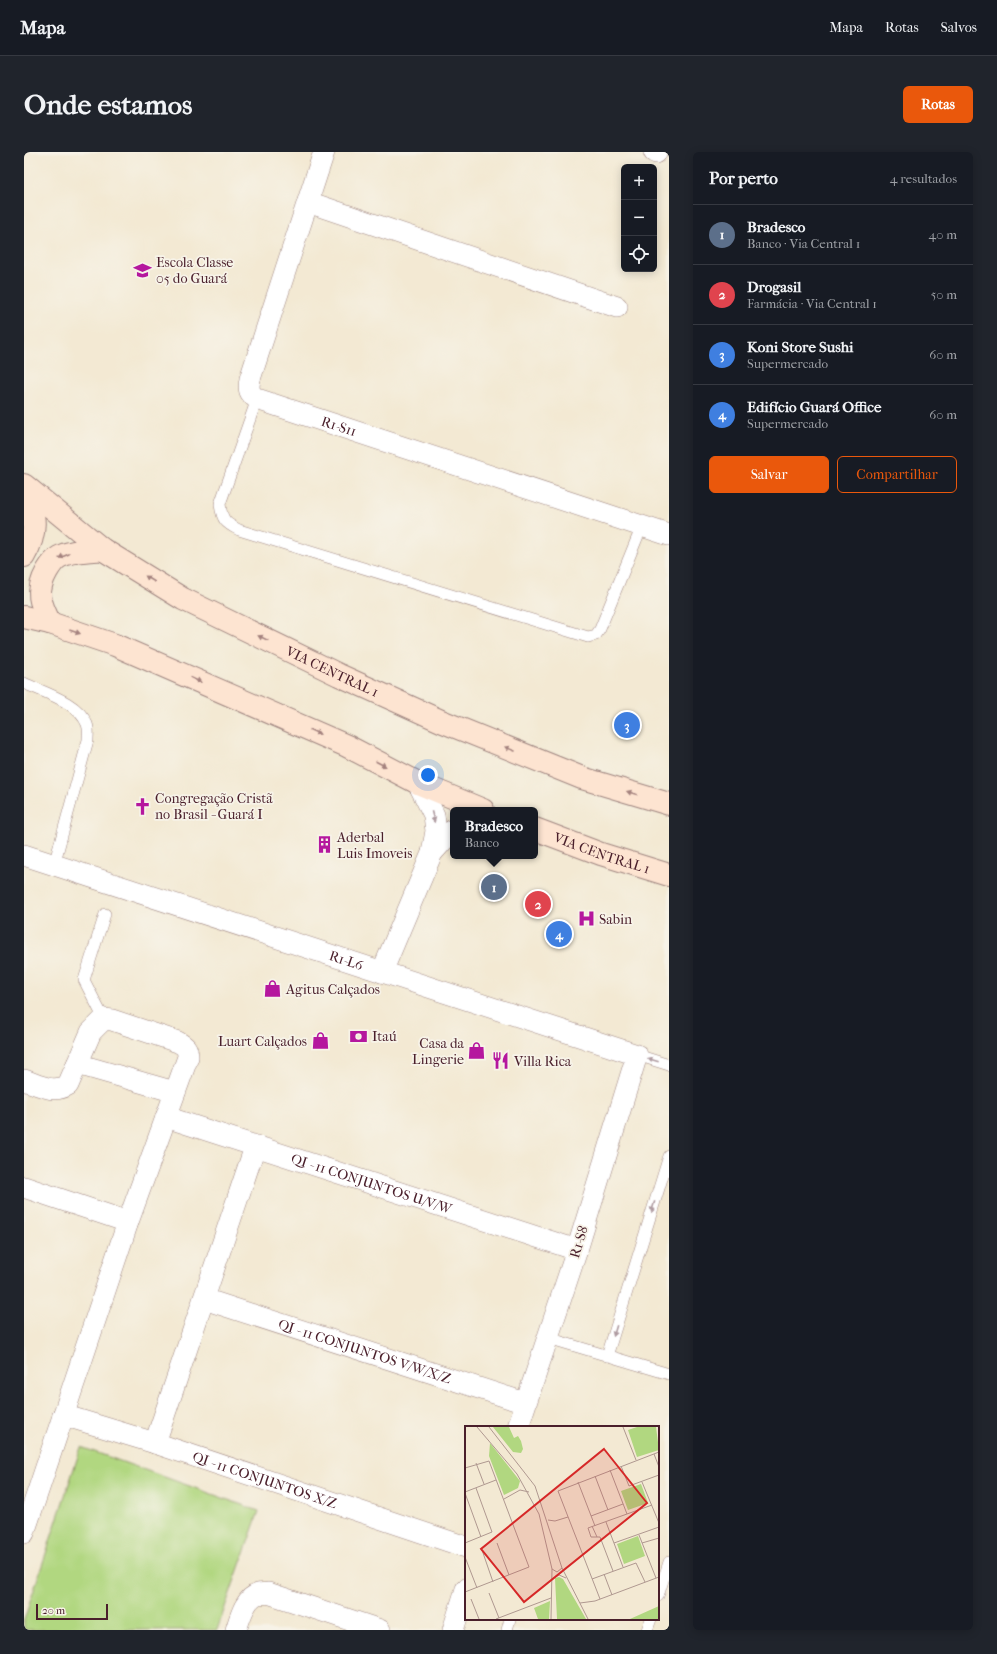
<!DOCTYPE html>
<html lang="pt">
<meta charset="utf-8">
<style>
:root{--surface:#171b24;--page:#20242c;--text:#f1f3f6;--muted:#9ea1a6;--line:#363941;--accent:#ea580c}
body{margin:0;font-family:"IM FELL French Canon",serif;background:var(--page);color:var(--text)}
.controls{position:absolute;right:12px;top:12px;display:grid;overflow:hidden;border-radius:6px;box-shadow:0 2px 10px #0003}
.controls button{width:36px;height:36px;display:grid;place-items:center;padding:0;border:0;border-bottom:1px solid var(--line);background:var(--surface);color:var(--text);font:20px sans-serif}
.scale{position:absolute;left:12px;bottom:10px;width:72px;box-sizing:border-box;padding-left:4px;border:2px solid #4a1f2b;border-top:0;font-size:11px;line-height:14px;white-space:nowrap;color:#4a1f2b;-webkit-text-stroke:3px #f7f3e8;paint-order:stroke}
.you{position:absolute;left:404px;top:623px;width:14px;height:14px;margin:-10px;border:3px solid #fff;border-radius:50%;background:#1a73e8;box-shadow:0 0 0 6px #1a73e833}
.badge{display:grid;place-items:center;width:26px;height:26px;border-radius:50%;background:var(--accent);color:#fff;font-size:13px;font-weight:700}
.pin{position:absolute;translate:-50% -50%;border:2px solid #fff;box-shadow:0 1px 4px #0006}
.popup{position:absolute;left:426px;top:655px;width:88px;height:52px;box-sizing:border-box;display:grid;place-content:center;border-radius:6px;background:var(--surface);filter:drop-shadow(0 1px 3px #0005);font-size:13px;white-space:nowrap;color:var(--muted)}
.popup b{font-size:15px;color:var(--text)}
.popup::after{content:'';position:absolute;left:50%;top:100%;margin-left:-8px;border:8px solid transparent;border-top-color:var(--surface)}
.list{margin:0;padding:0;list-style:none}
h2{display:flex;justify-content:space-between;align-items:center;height:52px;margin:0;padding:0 16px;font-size:17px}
h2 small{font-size:13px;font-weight:400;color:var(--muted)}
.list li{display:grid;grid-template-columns:26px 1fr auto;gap:12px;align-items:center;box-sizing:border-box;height:60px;padding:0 16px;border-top:1px solid var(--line)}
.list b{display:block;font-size:15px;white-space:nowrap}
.list p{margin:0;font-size:13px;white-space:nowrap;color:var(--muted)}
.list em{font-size:13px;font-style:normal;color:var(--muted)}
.actions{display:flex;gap:8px;padding:12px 16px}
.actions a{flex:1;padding:9px 0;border:1px solid var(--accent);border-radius:6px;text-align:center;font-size:14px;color:var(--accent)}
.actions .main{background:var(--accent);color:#fff}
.icon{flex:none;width:22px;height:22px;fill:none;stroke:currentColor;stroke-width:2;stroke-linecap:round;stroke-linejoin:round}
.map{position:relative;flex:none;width:645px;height:1478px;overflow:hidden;border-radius:6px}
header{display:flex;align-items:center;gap:24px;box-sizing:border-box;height:56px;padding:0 20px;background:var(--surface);border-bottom:1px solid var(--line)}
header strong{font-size:19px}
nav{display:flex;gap:22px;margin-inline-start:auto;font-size:14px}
.intro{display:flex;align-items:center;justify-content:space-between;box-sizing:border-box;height:96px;padding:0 24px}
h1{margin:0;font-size:28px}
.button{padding:10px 18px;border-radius:6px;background:var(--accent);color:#fff;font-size:14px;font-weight:700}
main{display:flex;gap:24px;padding:0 24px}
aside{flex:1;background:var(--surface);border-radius:6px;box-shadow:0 2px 10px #0003}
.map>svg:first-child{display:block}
.green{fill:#b1d780;stroke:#7e7b56}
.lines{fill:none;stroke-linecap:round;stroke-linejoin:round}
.service-casing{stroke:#9e847f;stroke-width:12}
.minor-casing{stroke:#9e847f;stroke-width:22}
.secondary-casing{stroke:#9e847f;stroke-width:24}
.service{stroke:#fff;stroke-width:11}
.minor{stroke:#fff;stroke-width:21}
.secondary{stroke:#fde4d1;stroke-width:22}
.oneway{fill:#a4827e}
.oneway2{fill:#ae9aa0}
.labels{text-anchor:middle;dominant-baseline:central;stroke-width:3.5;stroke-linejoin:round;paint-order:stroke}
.poi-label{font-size:14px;fill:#4a1f2b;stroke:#f7f3e8;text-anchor:start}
.street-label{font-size:14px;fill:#4a1f2b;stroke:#f7f3e8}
.inset-road{fill:none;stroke:#af9890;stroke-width:1}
.view{fill:#d62828;fill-opacity:0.15;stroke:#d62828;stroke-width:2}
.inset-edge{fill:none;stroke:#4a1f2b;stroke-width:2}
</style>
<header>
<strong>Mapa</strong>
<nav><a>Mapa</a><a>Rotas</a><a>Salvos</a></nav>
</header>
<div class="intro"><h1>Onde estamos</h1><a class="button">Rotas</a></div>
<main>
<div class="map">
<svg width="645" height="1478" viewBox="0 0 645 1478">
<rect width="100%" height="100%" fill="#f7f3e8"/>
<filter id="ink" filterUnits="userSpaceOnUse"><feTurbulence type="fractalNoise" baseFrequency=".025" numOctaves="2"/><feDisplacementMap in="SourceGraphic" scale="8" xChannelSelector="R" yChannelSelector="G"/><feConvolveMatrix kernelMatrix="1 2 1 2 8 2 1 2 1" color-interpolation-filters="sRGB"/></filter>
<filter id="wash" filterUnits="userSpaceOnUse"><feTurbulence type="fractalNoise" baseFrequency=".012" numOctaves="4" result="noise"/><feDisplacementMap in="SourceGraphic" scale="16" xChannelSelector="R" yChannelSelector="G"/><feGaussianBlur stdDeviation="0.9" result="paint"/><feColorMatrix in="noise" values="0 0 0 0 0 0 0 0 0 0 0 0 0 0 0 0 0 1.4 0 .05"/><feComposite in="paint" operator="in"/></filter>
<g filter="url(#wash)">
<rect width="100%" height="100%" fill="#f3e9d3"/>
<path class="green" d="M57 1295 235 1359 193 1478H0V1468Z"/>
</g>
<g filter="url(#ink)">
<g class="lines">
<defs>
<g id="service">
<path d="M233 247 196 352C198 368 201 371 215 378L564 485 572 483 576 477 618 374"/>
<path d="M0 531C21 541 54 550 63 572 65 577 64 583 64 588L30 713"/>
<path d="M80 867 60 828 81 762"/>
<path d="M613 903 645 913"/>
<path d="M524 1186 645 1222"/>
<path d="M583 1204 645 1004"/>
<path d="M634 1444 645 1410"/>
<path d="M483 1478 486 1467"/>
<path d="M623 1478 627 1467"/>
</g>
<g id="minor">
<path id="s1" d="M300 0 226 227C224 238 225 241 233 247L645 383"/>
<path d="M630 0 632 1"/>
<path d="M284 50 593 155"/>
<path d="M408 701 429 678"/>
<path id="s2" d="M0 703 613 903 553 1098 494 1275"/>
<path d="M358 820 408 701 412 679 410 663 394 631"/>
<path d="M53 912 151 940"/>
<path d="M0 928C15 933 30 942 44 933L67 880 80 867 88 868 154 890C161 894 164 896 164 905L104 1070 0 1381"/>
<path id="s3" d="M142 965 553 1098"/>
<path d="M0 1035 104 1070"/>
<path id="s4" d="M180 1147 501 1251"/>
<path id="s5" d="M39 1263 131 1291 442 1395"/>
<path d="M131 1291 231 995"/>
<path d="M212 1478C216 1466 221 1446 234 1442 237 1441 241 1442 244 1441L356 1478"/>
<path d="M429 1478 442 1437"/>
</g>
<g id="secondary">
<path id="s6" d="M0 333 78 397 159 447 315 523 417 569 558 626 645 652"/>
<path d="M0 404C15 379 10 362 3 336"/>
<path d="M0 465 26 471 91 493 323 594 394 631 459 658"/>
<path d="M26 471C16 451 11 440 23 419 26 414 30 408 35 405 47 398 64 399 78 397"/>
<path id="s7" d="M511 677 577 702 645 723"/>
</g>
</defs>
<use href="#service" class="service-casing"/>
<use href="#minor" class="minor-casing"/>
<use href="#secondary" class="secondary-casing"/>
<use href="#service" class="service"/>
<use href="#minor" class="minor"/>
<use href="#secondary" class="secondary"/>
</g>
<defs><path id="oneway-solid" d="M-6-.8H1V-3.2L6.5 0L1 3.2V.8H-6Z"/></defs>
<g class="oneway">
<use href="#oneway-solid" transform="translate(40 404) rotate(157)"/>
<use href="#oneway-solid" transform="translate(126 427) rotate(-148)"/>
<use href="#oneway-solid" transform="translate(51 480) rotate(19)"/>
<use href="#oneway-solid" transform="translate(239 486) rotate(-154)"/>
<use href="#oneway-solid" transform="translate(172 528) rotate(24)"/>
<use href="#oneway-solid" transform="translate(291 580) rotate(24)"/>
<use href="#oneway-solid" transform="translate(486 597) rotate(-158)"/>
<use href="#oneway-solid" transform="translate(357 612) rotate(27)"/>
<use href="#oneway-solid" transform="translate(608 641) rotate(-163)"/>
</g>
<g class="oneway2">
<use href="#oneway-solid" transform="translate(409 665) rotate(75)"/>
<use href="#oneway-solid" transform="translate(629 908) rotate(-162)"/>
<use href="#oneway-solid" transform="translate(629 1055) rotate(107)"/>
<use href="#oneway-solid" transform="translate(591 1179) rotate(107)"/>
</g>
</g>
<defs>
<symbol id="school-bare" viewBox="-9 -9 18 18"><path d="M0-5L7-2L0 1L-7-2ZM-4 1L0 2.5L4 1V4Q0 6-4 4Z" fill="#b5179e" stroke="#f7f3e8" stroke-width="2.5" paint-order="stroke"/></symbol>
<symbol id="church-bare" viewBox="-9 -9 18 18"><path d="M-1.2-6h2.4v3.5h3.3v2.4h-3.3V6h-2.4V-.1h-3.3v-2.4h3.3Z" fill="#b5179e" stroke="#f7f3e8" stroke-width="2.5" paint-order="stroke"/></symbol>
<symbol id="building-bare" viewBox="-9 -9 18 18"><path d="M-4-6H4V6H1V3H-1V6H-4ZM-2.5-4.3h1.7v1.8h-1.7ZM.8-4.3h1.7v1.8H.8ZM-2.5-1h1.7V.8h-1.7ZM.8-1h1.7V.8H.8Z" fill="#b5179e" stroke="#f7f3e8" stroke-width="2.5" paint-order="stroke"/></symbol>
<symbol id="hospital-bare" viewBox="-9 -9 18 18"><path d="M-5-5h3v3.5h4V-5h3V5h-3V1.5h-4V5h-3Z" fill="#b5179e" stroke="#f7f3e8" stroke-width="2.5" paint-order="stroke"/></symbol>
<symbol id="shop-bare" viewBox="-9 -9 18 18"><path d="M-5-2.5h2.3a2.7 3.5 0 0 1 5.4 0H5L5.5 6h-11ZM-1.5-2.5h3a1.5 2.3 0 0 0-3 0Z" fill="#b5179e" stroke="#f7f3e8" stroke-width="2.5" paint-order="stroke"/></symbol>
<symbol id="bank-bare" viewBox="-9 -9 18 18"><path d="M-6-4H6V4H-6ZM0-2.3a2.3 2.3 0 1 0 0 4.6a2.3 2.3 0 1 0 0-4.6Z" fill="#b5179e" stroke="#f7f3e8" stroke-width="2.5" paint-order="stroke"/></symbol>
<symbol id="restaurant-bare" viewBox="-9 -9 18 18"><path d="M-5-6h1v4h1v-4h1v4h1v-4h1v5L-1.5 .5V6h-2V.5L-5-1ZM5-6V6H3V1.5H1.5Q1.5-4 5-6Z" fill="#b5179e" stroke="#f7f3e8" stroke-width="2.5" paint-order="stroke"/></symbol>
</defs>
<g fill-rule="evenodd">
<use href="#school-bare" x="106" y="106" width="25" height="25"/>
<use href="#church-bare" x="106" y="642" width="25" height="25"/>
<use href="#building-bare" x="288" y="680" width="25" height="25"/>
<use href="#hospital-bare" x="550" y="754" width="25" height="25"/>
<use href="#shop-bare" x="236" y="824" width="25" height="25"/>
<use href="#bank-bare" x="322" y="872" width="25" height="25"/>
<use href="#shop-bare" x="284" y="876" width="25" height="25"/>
<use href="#shop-bare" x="440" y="886" width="25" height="25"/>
<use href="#restaurant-bare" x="464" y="896" width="25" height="25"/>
</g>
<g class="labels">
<g class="poi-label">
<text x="132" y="110">Escola Classe<tspan x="132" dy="16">05 do Guará</tspan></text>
<text x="131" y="646">Congregação Cristã<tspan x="131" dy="16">no Brasil - Guará I</tspan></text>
<text x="313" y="685">Aderbal<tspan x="313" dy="16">Luis Imoveis</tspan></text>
<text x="575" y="767">Sabin</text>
<text x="262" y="837">Agitus Calçados</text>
<text x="348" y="884">Itaú</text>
<text x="283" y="889" text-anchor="end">Luart Calçados</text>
<text x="440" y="891" text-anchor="end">Casa da<tspan x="440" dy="16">Lingerie</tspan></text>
<text x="490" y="909">Villa Rica</text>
</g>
<g class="street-label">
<text stroke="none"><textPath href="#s1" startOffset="348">R1-S11</textPath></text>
<text stroke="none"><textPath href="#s6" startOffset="362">VIA CENTRAL 1</textPath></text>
<text stroke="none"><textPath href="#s7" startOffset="71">VIA CENTRAL 1</textPath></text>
<text stroke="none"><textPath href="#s2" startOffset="339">R1-L6</textPath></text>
<text stroke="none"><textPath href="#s3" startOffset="216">QI - 11 CONJUNTOS U/V/W</textPath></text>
<text transform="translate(555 1090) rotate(-73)">R1-S8</text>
<text stroke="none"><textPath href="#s4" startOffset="169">QI - 11 CONJUNTOS V/W/X/Z</textPath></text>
<text stroke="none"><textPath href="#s5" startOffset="212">QI - 11 CONJUNTOS X/Z</textPath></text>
</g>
</g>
<g transform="translate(441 1274)">
<rect width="194" height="194" fill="#f3e9d3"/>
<path d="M28 1H44L49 12 53 10 56 15 58 23 56 27 48 26ZM172 1H191L194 24 172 31 163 4ZM25 17 55 55 53 62 39 69 24 30ZM176 58 183 77 163 84 156 65ZM173 110 180 130 159 138 152 118ZM94 151 98 153 121 193H92L90 152ZM85 175 84 193H73L69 182ZM194 180V193H165Z" fill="#b1d780"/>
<path class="inset-road" d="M12 1 52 48 74 88 87 143 86 193M24 1 70 60 97 142 123 193M158 1 171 34M189 28 194 41M11 37 19 58M156 40 164 60 194 49M0 42 24 35 64 141 0 166M145 44 162 88M130 50 143 84M113 56 130 100M177 56 194 97M0 66 31 54M0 67 16 111M39 73 55 64 64 66M126 90 158 78M83 94 90 95 103 91M141 96 158 141M127 100 132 111M174 109 191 152M0 117 27 106 11 62M32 117 44 149M149 117 194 101M177 117 194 112M17 124 28 156M0 131 12 162M87 143 92 146 97 142M148 145 135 111H126L123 102 187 79M139 148 147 169M87 153 94 149 101 152M127 153 171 137 180 156M24 167 34 192M6 173 14 193M135 173 93 65 194 26M115 177 130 175 194 151M31 193 86 172"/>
<path class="view" d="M139 23 182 77 59 176 16 123Z"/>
<rect width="194" height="194" class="inset-edge"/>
</g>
</svg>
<div class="controls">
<button>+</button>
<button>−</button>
<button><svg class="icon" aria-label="locate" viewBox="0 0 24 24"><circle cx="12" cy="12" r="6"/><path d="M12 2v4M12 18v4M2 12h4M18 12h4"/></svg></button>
</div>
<div class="scale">20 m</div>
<div class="you"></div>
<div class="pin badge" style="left:470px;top:735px;background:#5c6f8a">1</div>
<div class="popup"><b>Bradesco</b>Banco</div>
<div class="pin badge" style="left:514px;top:752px;background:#e0444e">2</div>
<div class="pin badge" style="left:603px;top:573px;background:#3f7fe0">3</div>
<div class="pin badge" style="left:535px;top:782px;background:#3f7fe0">4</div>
</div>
<aside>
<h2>Por perto<small>4 resultados</small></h2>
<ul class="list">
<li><span class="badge" style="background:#5c6f8a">1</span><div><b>Bradesco</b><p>Banco · Via Central 1</p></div><em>40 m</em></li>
<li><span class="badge" style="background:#e0444e">2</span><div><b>Drogasil</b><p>Farmácia · Via Central 1</p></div><em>50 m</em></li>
<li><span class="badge" style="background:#3f7fe0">3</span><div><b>Koni Store Sushi</b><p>Supermercado</p></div><em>60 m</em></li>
<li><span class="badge" style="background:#3f7fe0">4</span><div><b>Edifício Guará Office</b><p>Supermercado</p></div><em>60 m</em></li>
</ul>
<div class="actions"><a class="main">Salvar</a><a>Compartilhar</a></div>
</aside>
</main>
